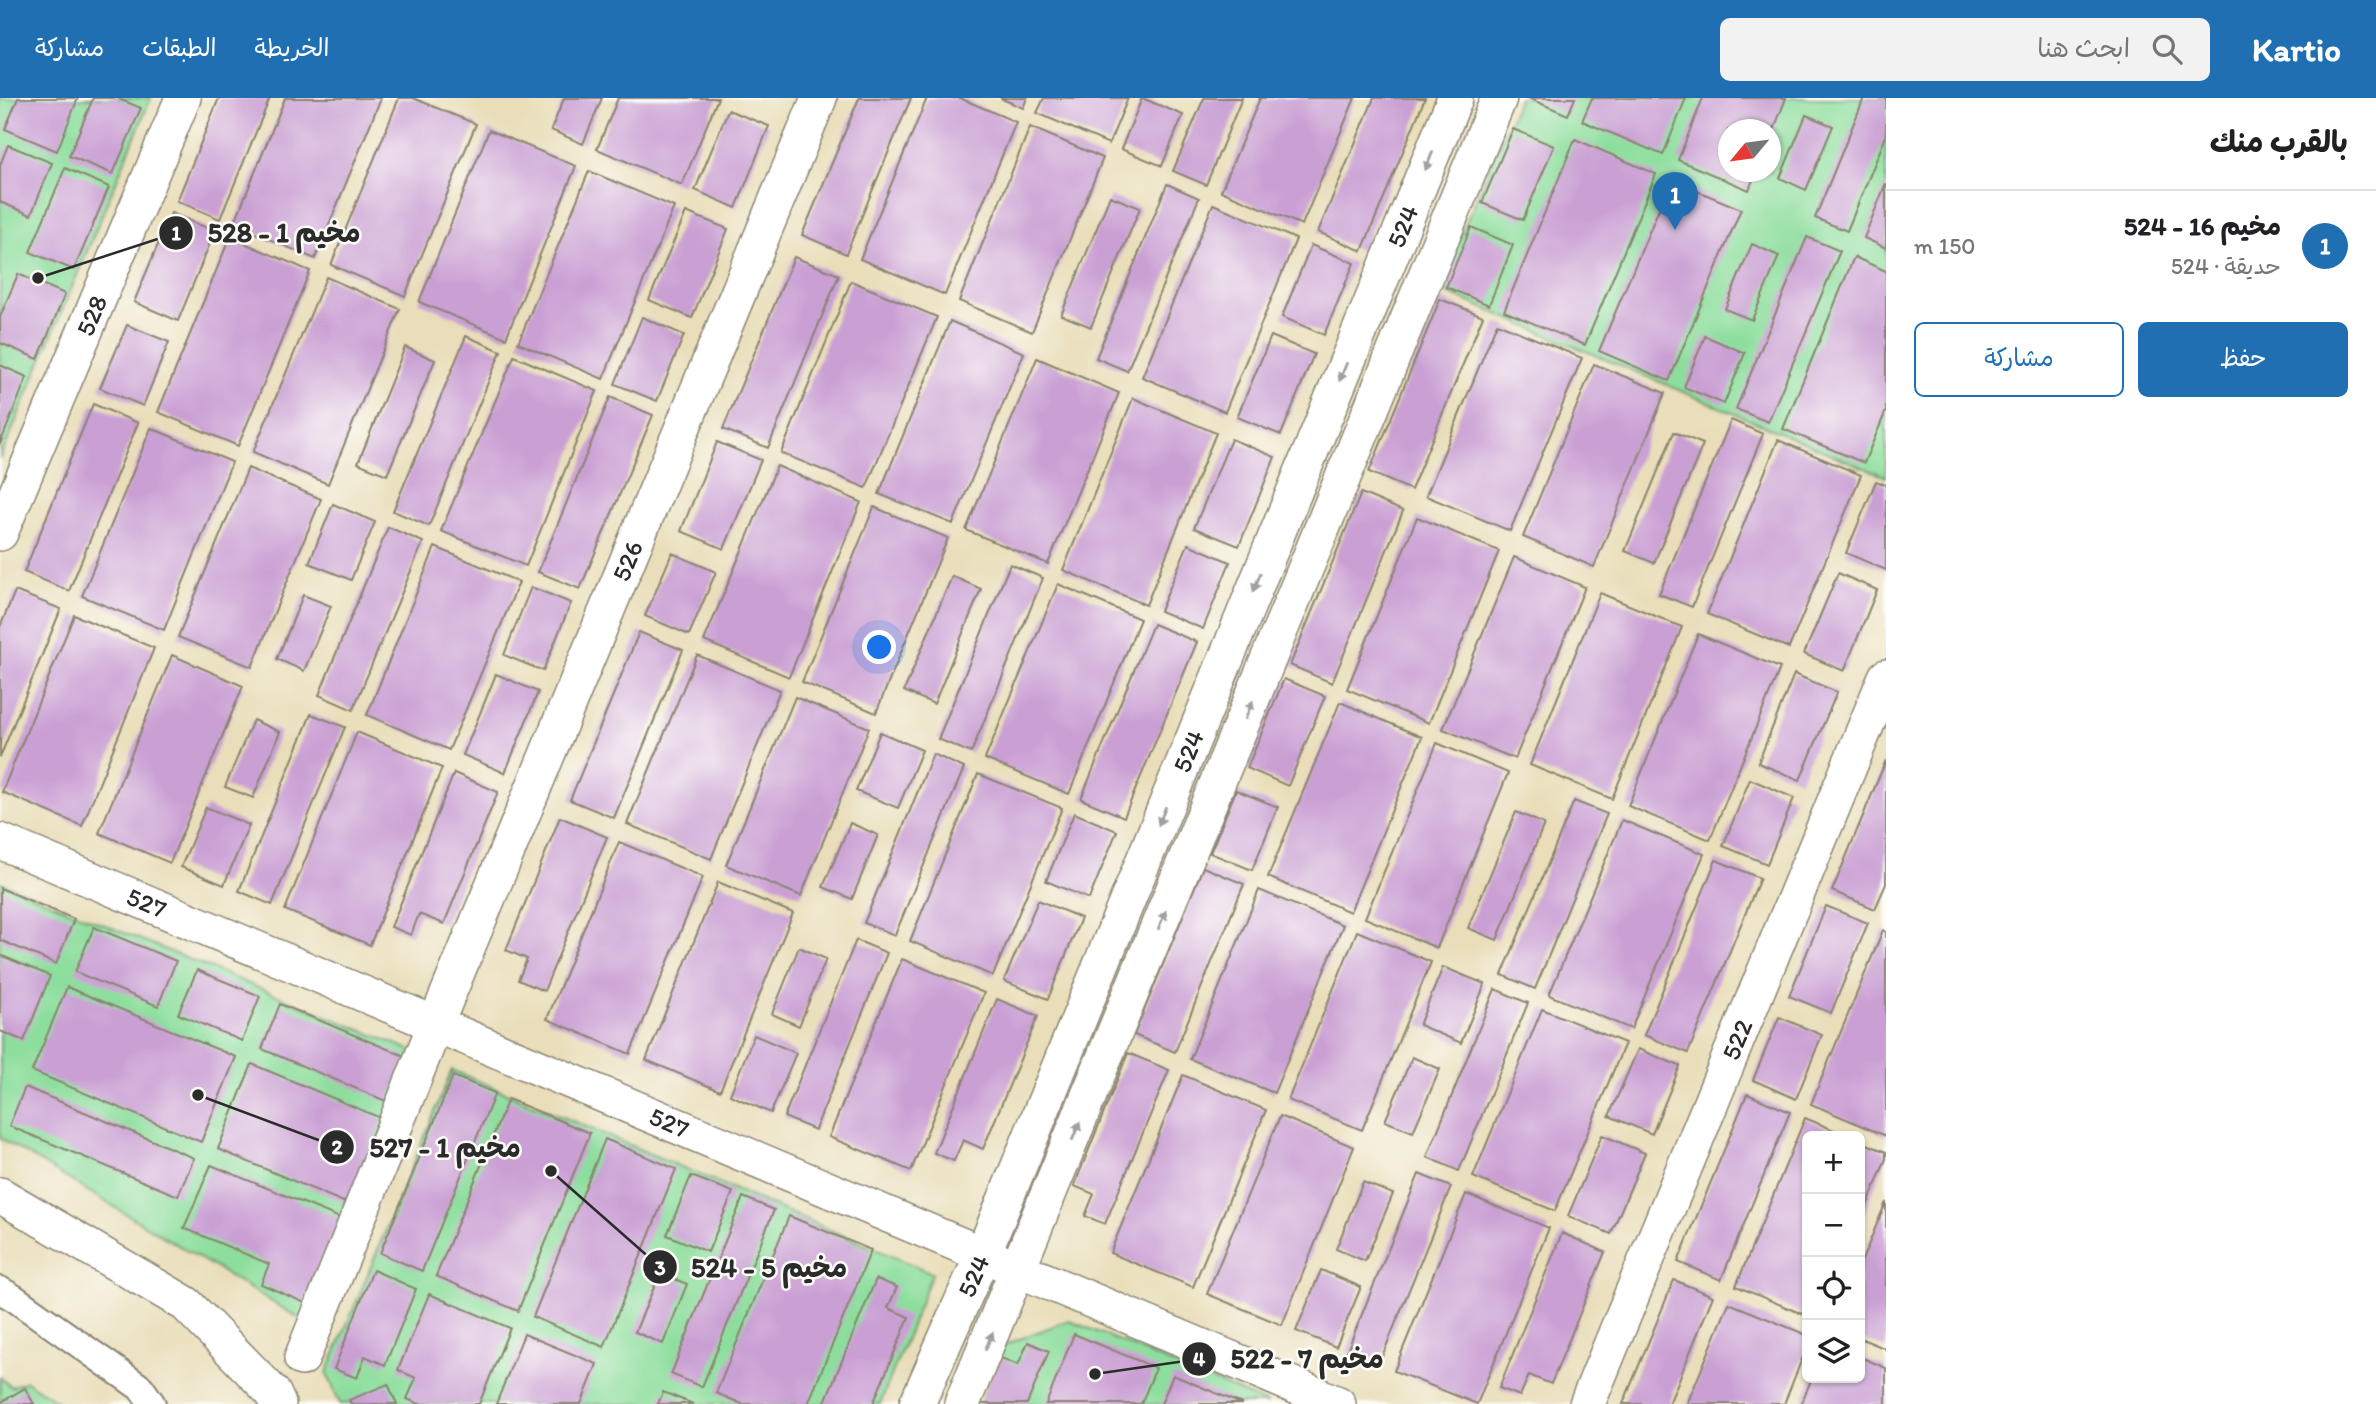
<!DOCTYPE html>
<html lang="ar">
<meta charset="utf-8">
<style>
:root{--surface:#fff;--page:#f2f2f2;--text:#202124;--muted:#757577;--line:#e0e0e0;--accent:#1f6fb2}
body{margin:0;font-family:Itim,"Playpen Sans Arabic",sans-serif;background:var(--page);color:var(--text);direction:rtl}
.controls{position:absolute;right:21px;bottom:21px;display:grid;overflow:hidden;border-radius:10px;box-shadow:0 2px 5px #0004}
.controls button{width:63px;height:63px;display:grid;place-items:center;padding:0;border:0;border-bottom:2px solid var(--line);background:var(--surface);color:var(--text);font:35px sans-serif}
.compass{position:absolute;left:1718px;top:21px;width:63px;height:63px;border-radius:50%;background:var(--surface);box-shadow:0 2px 5px #0004;rotate:241deg}
.you{position:absolute;left:880px;top:550px;width:24px;height:24px;margin:-18px;border:5px solid #fff;border-radius:50%;background:#1a73e8;box-shadow:0 0 0 10px #1a73e833}
.badge{display:grid;place-items:center;width:46px;height:46px;border-radius:50%;background:var(--accent);color:#fff;font-size:23px;font-weight:700}
.pin{position:absolute;translate:-50% -58px;filter:drop-shadow(0 2px 4px #0008)}
.pin::after{content:'';position:absolute;top:37px;width:24px;height:21px;background:inherit;clip-path:polygon(0 0,100% 0,50% 100%)}
.list{margin:0;padding:0;list-style:none}
h2{display:flex;justify-content:space-between;align-items:center;height:91px;margin:0;padding:0 28px;font-size:30px}
h2 small{font-size:23px;font-weight:400;color:var(--muted)}
.list li{display:grid;grid-template-columns:46px 1fr auto;gap:21px;align-items:center;box-sizing:border-box;height:112px;padding:0 28px;border-top:2px solid var(--line)}
.list b{display:block;font-size:26px;white-space:nowrap}
.list p{margin:0;font-size:23px;white-space:nowrap;color:var(--muted)}
.list em{font-size:23px;font-style:normal;color:var(--muted)}
.actions{display:flex;gap:14px;padding:21px 28px}
.actions a{flex:1;padding:16px 0;border:2px solid var(--accent);border-radius:10px;text-align:center;font-size:24px;color:var(--accent)}
.actions .main{background:var(--accent);color:#fff}
.icon{flex:none;width:38px;height:38px;fill:none;stroke:currentColor;stroke-width:2;stroke-linecap:round;stroke-linejoin:round}
.map{position:relative;flex:none;width:1886px;height:1306px;overflow:hidden;direction:ltr}
header{display:flex;align-items:center;gap:42px;box-sizing:border-box;height:98px;padding:0 35px;background:var(--accent);color:#fff}
header strong{font-size:33px}
nav{display:flex;gap:38px;margin-inline-start:auto;font-size:24px}
.search{width:490px;height:63px;background:var(--page);display:flex;align-items:center;gap:18px;box-sizing:border-box;padding:0 24px;border-radius:10px;color:var(--muted);font-size:26px}
main{display:flex}
aside{flex:1;background:var(--surface)}
.map>svg:first-child{display:block}
.green{fill:#8dde9d;stroke:#5c8464;stroke-width:2;fill-rule:evenodd}
.building{fill:#caa0d4}
.lines{fill:none;stroke-linecap:round;stroke-linejoin:round}
.pedestrian-casing{stroke:#8a8472;stroke-width:30}
.minor-casing{stroke:#8a8472;stroke-width:38}
.pedestrian{stroke:#fff;stroke-width:26}
.minor{stroke:#fff;stroke-width:35}
.oneway{fill:#a0a0a0}
.labels{text-anchor:middle;dominant-baseline:central;stroke-width:5;stroke-linejoin:round;paint-order:stroke}
.street-label{font-size:26px;fill:#2b2b2b;stroke:#fdfcf7}
.leader{fill:none;stroke:#2b2b2b;stroke-width:2.5}
.callout-dot{fill:#2b2b2b;stroke:#fdfcf7;stroke-width:2.5}
.mark-label{font-size:21px;text-anchor:middle;font-weight:bold;fill:#fff}
.callout-label{font-size:28px;text-anchor:middle;font-weight:bold;fill:#2b2b2b;stroke:#fdfcf7;stroke-width:5;stroke-linejoin:round;paint-order:stroke}
</style>
<header>
<strong>Kartio</strong>
<div class="search"><svg class="icon" aria-label="search" viewBox="0 0 24 24"><circle cx="10" cy="10" r="6"/><path d="M15 15l6 6"/></svg>ابحث هنا</div>
<nav><a>الخريطة</a><a>الطبقات</a><a>مشاركة</a></nav>
</header>
<main>
<aside>
<h2>بالقرب منك<small></small></h2>
<ul class="list">
<li><span class="badge">1</span><div><b>مخيم 16 - 524</b><p>حديقة · 524</p></div><em>150 m</em></li>
</ul>
<div class="actions"><a class="main">حفظ</a><a>مشاركة</a></div>
</aside>
<div class="map">
<svg width="1886" height="1306" viewBox="0 0 1886 1306">
<rect width="100%" height="100%" fill="#fdfcf7"/>
<filter id="ink" filterUnits="userSpaceOnUse"><feTurbulence type="fractalNoise" baseFrequency=".0143" numOctaves="2"/><feDisplacementMap in="SourceGraphic" scale="14" xChannelSelector="R" yChannelSelector="G"/><feConvolveMatrix kernelMatrix="1 2 1 2 8 2 1 2 1" color-interpolation-filters="sRGB"/></filter>
<filter id="wash" filterUnits="userSpaceOnUse"><feTurbulence type="fractalNoise" baseFrequency=".00686" numOctaves="4" result="noise"/><feDisplacementMap in="SourceGraphic" scale="28" xChannelSelector="R" yChannelSelector="G"/><feGaussianBlur stdDeviation="1.57" result="paint"/><feColorMatrix in="noise" values="0 0 0 0 0 0 0 0 0 0 0 0 0 0 0 0 0 1.4 0 .05"/><feComposite in="paint" operator="in"/></filter>
<g filter="url(#wash)">
<rect width="100%" height="100%" fill="#e9deb9"/>
<g class="green">
<path d="M0 0H151L0 361Z"/>
<path d="M1519 0H1886V379L1438 191ZM1728 32H1770V74H1728Z"/>
<path d="M0 784 415 954 302 1222 0 1040Z"/>
<path d="M452 972 932 1175 880 1306H340L327 1275Z"/>
<path d="M1069 1222 1268 1306H980L1004 1247Z"/>
<path d="M0 1279 11 1289 26 1283 61 1306H0Z"/>
</g>
<g id="blocks">
<g class="building">
<path d="M18 0H78L57 53 5 31Z"/>
<path d="M93 0H117L141 10 113 76 69 58Z"/>
<path d="M219 0H270L220 121 177 103Z"/>
<path d="M285 0H381L315 161 234 126Z"/>
<path d="M399 0H413L476 26 405 198 331 167Z"/>
<path d="M564 0H602L583 46 551 32Z"/>
<path d="M618 0H718L682 87 597 51Z"/>
<path d="M859 0H911L846 156 802 137Z"/>
<path d="M927 0H960L1016 24 945 197 860 161Z"/>
<path d="M1000 0H1027L1023 10Z"/>
<path d="M1044 0H1128L1109 46 1037 15Z"/>
<path d="M1142 0 1183 17 1162 68 1121 51Z"/>
<path d="M1204 0H1242L1206 87 1173 73Z"/>
<path d="M1260 0H1355L1302 127 1221 93Z"/>
<path d="M1374 0H1425L1362 153 1318 134Z"/>
<path d="M1528 0H1575L1568 17Z"/>
<path d="M1592 0H1686L1663 57 1582 23Z"/>
<path d="M1703 0H1786L1771 39 1770 32H1728V74H1756L1749 92 1678 62Z"/>
<path d="M1864 0H1886V38L1847 133 1815 120Z"/>
<path d="M728 12 769 28 736 110 695 92Z"/>
<path d="M1806 17 1833 28 1806 92 1780 80Z"/>
<path d="M1030 29 1103 60 1032 234 959 203Z"/>
<path d="M1513 31 1554 48 1523 122 1482 105Z"/>
<path d="M489 32 576 68 506 240 419 204Z"/>
<path d="M1575 41 1656 76 1585 247 1504 213Z"/>
<path d="M8 47 52 65 31 117 0 104V67Z"/>
<path d="M65 70 109 89 74 172 30 154Z"/>
<path d="M589 73 674 109 603 281 518 245Z"/>
<path d="M1671 82 1741 111 1669 283 1599 253Z"/>
<path d="M1886 85V150L1864 140Z"/>
<path d="M1167 86 1199 100 1127 273 1096 260Z"/>
<path d="M1110 98 1140 110 1091 229 1061 217Z"/>
<path d="M1213 106 1296 141 1225 314 1142 279Z"/>
<path d="M686 114 728 131 692 220 649 202Z"/>
<path d="M171 115 215 133 178 223 134 204Z"/>
<path d="M1471 129 1513 147 1489 207 1446 189Z"/>
<path d="M230 139 310 173 238 348 158 314Z"/>
<path d="M1807 139 1840 153 1768 324 1736 311Z"/>
<path d="M1752 146 1779 158 1752 222 1725 211Z"/>
<path d="M1311 147 1354 165 1324 237 1282 219Z"/>
<path d="M794 159 839 177 768 350 723 331Z"/>
<path d="M1854 159 1886 173V313L1864 365 1783 331Z"/>
<path d="M18 176 65 196 38 261 0 245V219Z"/>
<path d="M326 179 400 211 328 386 253 354Z"/>
<path d="M851 183 937 219 866 390 781 355Z"/>
<path d="M1440 201 1483 218 1411 392 1369 374Z"/>
<path d="M642 219 684 237 657 303 615 286Z"/>
<path d="M950 223 1024 255 953 426 879 396Z"/>
<path d="M1497 225 1582 260 1510 433 1426 398Z"/>
<path d="M127 227 169 244 143 308 100 290Z"/>
<path d="M466 238 501 253 429 428 393 413Z"/>
<path d="M1271 238 1314 256 1281 337 1237 319Z"/>
<path d="M1705 238 1745 255 1724 306 1684 289Z"/>
<path d="M405 249 435 262 387 377 358 365Z"/>
<path d="M514 258 597 293 526 468 441 433Z"/>
<path d="M1037 260 1119 295 1048 466 966 432Z"/>
<path d="M1594 266 1665 295 1594 469 1523 439Z"/>
<path d="M0 267 27 279 0 346Z"/>
<path d="M610 299 653 317 580 491 538 474Z"/>
<path d="M1133 300 1216 335 1146 507 1063 472Z"/>
<path d="M93 306 138 325 69 493 24 474Z"/>
<path d="M1731 322 1763 336 1692 509 1659 496Z"/>
<path d="M151 330 232 364 164 532 82 498Z"/>
<path d="M1674 334 1703 346 1654 465 1625 453Z"/>
<path d="M1231 341 1275 359 1239 448 1194 430Z"/>
<path d="M1778 342 1861 377 1789 550 1707 516Z"/>
<path d="M717 344 761 362 724 451 681 433Z"/>
<path d="M777 368 861 404 789 579 704 543Z"/>
<path d="M248 370 321 401 252 569 178 539Z"/>
<path d="M1876 383 1886 387V472L1846 455Z"/>
<path d="M1361 395 1403 413 1332 585 1290 567Z"/>
<path d="M333 406 375 424 351 482 309 465Z"/>
<path d="M874 409 948 440 876 615 802 584Z"/>
<path d="M1417 419 1499 453 1429 625 1347 591Z"/>
<path d="M388 429 423 444 353 612 319 597Z"/>
<path d="M1188 446 1230 464 1203 531 1160 513Z"/>
<path d="M435 449 519 484 449 652 367 617Z"/>
<path d="M672 455 716 474 689 537 645 518Z"/>
<path d="M1514 459 1585 489 1515 661 1443 631Z"/>
<path d="M1010 466 1043 480 971 655 938 641Z"/>
<path d="M1838 475 1877 492 1844 573 1804 556Z"/>
<path d="M952 478 981 491 934 606 904 593Z"/>
<path d="M1058 486 1140 521 1069 696 985 661Z"/>
<path d="M531 489 571 505 543 573 504 557Z"/>
<path d="M15 493 61 511 0 659V529Z"/>
<path d="M1600 495 1682 529 1612 701 1530 667Z"/>
<path d="M303 497 331 508 304 573 277 561Z"/>
<path d="M74 517 154 550 82 728 2 694Z"/>
<path d="M1153 526 1197 544 1124 719 1081 701Z"/>
<path d="M639 534 683 552 614 720 570 702Z"/>
<path d="M1698 536 1780 570 1710 742 1628 708Z"/>
<path d="M172 557 243 588 170 765 99 735Z"/>
<path d="M697 557 780 592 711 761 627 726Z"/>
<path d="M496 576 538 594 505 675 463 657Z"/>
<path d="M1794 576 1837 594 1800 682 1758 665Z"/>
<path d="M1284 581 1325 598 1288 688 1247 670Z"/>
<path d="M795 599 869 630 801 798 726 767Z"/>
<path d="M1340 604 1422 639 1350 814 1268 779Z"/>
<path d="M311 616 345 629 272 807 239 793Z"/>
<path d="M253 622 280 634 253 700 225 689Z"/>
<path d="M357 634 442 670 370 847 285 812Z"/>
<path d="M880 634 922 652 898 710 856 693Z"/>
<path d="M1437 645 1508 675 1437 850 1365 820Z"/>
<path d="M933 656 964 670 895 837 864 825Z"/>
<path d="M1886 662V786L1875 811 1832 793Z"/>
<path d="M454 675 498 694 444 826 419 816 411 837 391 829Z"/>
<path d="M978 676 1062 710 993 878 910 843Z"/>
<path d="M1750 681 1794 700 1767 766 1723 748Z"/>
<path d="M1236 692 1278 709 1252 772 1210 755Z"/>
<path d="M1574 703 1607 716 1535 891 1502 877Z"/>
<path d="M206 709 249 727 224 787 181 769Z"/>
<path d="M1516 714 1544 726 1497 842 1468 830Z"/>
<path d="M1074 715 1117 733 1089 801 1046 783Z"/>
<path d="M560 719 607 739 544 893 518 882 527 861 506 852Z"/>
<path d="M1622 722 1704 756 1631 931 1549 897Z"/>
<path d="M850 725 878 737 852 801 823 789Z"/>
<path d="M619 744 703 779 630 956 547 921Z"/>
<path d="M1716 762 1760 780 1688 955 1644 937Z"/>
<path d="M1203 769 1244 786 1175 954 1134 937Z"/>
<path d="M718 784 793 815 720 993 646 962Z"/>
<path d="M0 790 74 821 56 866 0 842Z"/>
<path d="M1259 792 1343 827 1274 995 1190 961Z"/>
<path d="M1038 802 1081 820 1048 901 1004 883Z"/>
<path d="M1826 808 1868 825 1831 915 1789 898Z"/>
<path d="M94 829 176 863 158 908 75 874Z"/>
<path d="M1883 832 1886 834V1038L1811 1006Z"/>
<path d="M1357 833 1431 864 1362 1032 1288 1002Z"/>
<path d="M856 842 887 855 815 1032 784 1019Z"/>
<path d="M799 849 826 861 799 928 772 916Z"/>
<path d="M0 857 50 878 24 943 0 933Z"/>
<path d="M902 861 984 895 911 1073 829 1039Z"/>
<path d="M1443 869 1485 886 1461 945 1419 927Z"/>
<path d="M197 872 260 898 242 943 178 916Z"/>
<path d="M67 889 236 959 201 1044 32 973Z"/>
<path d="M1495 891 1528 905 1459 1073 1427 1059Z"/>
<path d="M997 901 1038 918 983 1051 963 1042 954 1063 934 1055Z"/>
<path d="M280 906 407 959 388 1004 262 951Z"/>
<path d="M1542 911 1625 945 1555 1113 1473 1079Z"/>
<path d="M1779 919 1822 937 1796 1001 1753 982Z"/>
<path d="M754 937 796 955 771 1015 730 997Z"/>
<path d="M1638 951 1680 968 1652 1036 1609 1018Z"/>
<path d="M1128 955 1169 972 1105 1126 1085 1118 1094 1096 1074 1088Z"/>
<path d="M1412 959 1440 971 1413 1034 1385 1023Z"/>
<path d="M252 966 383 1021 348 1106 218 1051Z"/>
<path d="M1183 977 1266 1012 1193 1189 1110 1155Z"/>
<path d="M453 978 495 995 422 1173 380 1155Z"/>
<path d="M25 989 194 1060 178 1098 9 1028Z"/>
<path d="M1747 996 1790 1014 1721 1182 1678 1164Z"/>
<path d="M508 1001 590 1035 518 1213 436 1178Z"/>
<path d="M1280 1018 1354 1049 1282 1227 1207 1196Z"/>
<path d="M1805 1020 1848 1038H1807V1218L1736 1188Z"/>
<path d="M1602 1037 1645 1055 1611 1136 1568 1118Z"/>
<path d="M605 1041 676 1071 604 1249 533 1219Z"/>
<path d="M1860 1043 1886 1054V1061L1860 1125Z"/>
<path d="M211 1067 340 1120 305 1205 261 1186 269 1166 184 1130Z"/>
<path d="M1419 1076 1451 1089 1379 1266 1347 1253Z"/>
<path d="M691 1078 733 1094 708 1154 667 1137Z"/>
<path d="M1363 1084 1393 1096 1365 1163 1336 1151Z"/>
<path d="M1466 1096 1549 1130 1477 1306 1394 1273Z"/>
<path d="M743 1099 774 1112 702 1289 671 1276Z"/>
<path d="M1886 1104V1251L1860 1240V1167Z"/>
<path d="M789 1118 871 1152 808 1306H742L716 1295Z"/>
<path d="M1562 1135 1605 1154 1551 1286 1529 1277 1520 1298 1499 1290Z"/>
<path d="M373 1172 416 1191 385 1267 365 1258 357 1280 334 1271Z"/>
<path d="M1321 1172 1361 1189 1336 1249 1296 1233Z"/>
<path d="M660 1175 687 1186 663 1246 635 1234Z"/>
<path d="M876 1181 897 1189 888 1210 909 1219 873 1306H824Z"/>
<path d="M1674 1182 1713 1198 1669 1306H1623Z"/>
<path d="M429 1196 510 1230 479 1306H419L407 1301 416 1280 398 1272Z"/>
<path d="M1729 1205 1807 1237V1248L1784 1306H1687Z"/>
<path d="M524 1236 597 1266 581 1306H496Z"/>
<path d="M1074 1236 1156 1270 1141 1306H1046Z"/>
<path d="M1028 1244 1049 1253 1027 1306H980L999 1259 1018 1267Z"/>
<path d="M1860 1259 1886 1270V1306H1801L1812 1280H1860Z"/>
<path d="M1173 1277 1242 1306H1161Z"/>
<path d="M388 1286 397 1306H351L349 1302Z"/>
<path d="M25 1290 34 1306H0V1305Z"/>
<path d="M663 1294 693 1306H658Z"/>
</g>
</g>
</g>
<g filter="url(#ink)">
<use href="#blocks" fill-opacity="0" stroke="#8a8472" stroke-width="2"/>
<g class="lines">
<defs>
<path id="pedestrian" d="M0 1192 14 1200 141 1290 152 1306"/>
<g id="minor">
<path id="s1" d="M0 435 183 0"/>
<path id="s2" d="M0 743 1338 1306"/>
<path d="M0 1097 186 1206 273 1295 278 1306"/>
<path id="s3" d="M302 1260 436 925 819 0"/>
<path id="s4" d="M917 1306 983 1156 1455 0"/>
<path d="M962 1306 1499 0"/>
<path id="s5" d="M1587 1306 1886 579"/>
</g>
</defs>
<use href="#pedestrian" class="pedestrian-casing"/>
<use href="#minor" class="minor-casing"/>
<use href="#pedestrian" class="pedestrian"/>
<use href="#minor" class="minor"/>
</g>
<defs><path id="oneway-solid" d="M-6-.8H1V-3.2L6.5 0L1 3.2V.8H-6Z" transform="scale(1.75)"/></defs>
<g class="oneway">
<use href="#oneway-solid" transform="translate(1429 63) rotate(112)"/>
<use href="#oneway-solid" transform="translate(1343 274) rotate(112)"/>
<use href="#oneway-solid" transform="translate(1257 484) rotate(112)"/>
<use href="#oneway-solid" transform="translate(1249 612) rotate(-68)"/>
<use href="#oneway-solid" transform="translate(1162 718) rotate(112)"/>
<use href="#oneway-solid" transform="translate(1162 822) rotate(-68)"/>
<use href="#oneway-solid" transform="translate(1076 1033) rotate(-68)"/>
<use href="#oneway-solid" transform="translate(989 1243) rotate(-67)"/>
</g>
</g>
<g class="labels">
<g class="street-label">
<text stroke="none"><textPath href="#s4" startOffset="1274">524</textPath></text>
<text stroke="none"><textPath href="#s1" startOffset="236">528</textPath></text>
<text stroke="none"><textPath href="#s3" startOffset="861">526</textPath></text>
<text stroke="none"><textPath href="#s4" startOffset="707">524</textPath></text>
<text stroke="none"><textPath href="#s2" startOffset="159">527</textPath></text>
<text stroke="none"><textPath href="#s5" startOffset="394">522</textPath></text>
<text stroke="none"><textPath href="#s2" startOffset="726">527</textPath></text>
<text stroke="none"><textPath href="#s4" startOffset="140">524</textPath></text>
</g>
</g>
<path class="leader" d="M38 180L176 135M198 997L337 1049M551 1073L660 1169M1095 1276L1199 1261"/>
<g class="callout-dot">
<circle cx="38" cy="180" r="7"/>
<circle cx="198" cy="997" r="7"/>
<circle cx="551" cy="1073" r="7"/>
<circle cx="1095" cy="1276" r="7"/>
<circle cx="176" cy="135" r="18"/>
<circle cx="337" cy="1049" r="18"/>
<circle cx="660" cy="1169" r="18"/>
<circle cx="1199" cy="1261" r="18"/>
</g>
<g class="mark-label">
<text x="176" y="142">1</text>
<text x="337" y="1056">2</text>
<text x="660" y="1177">3</text>
<text x="1199" y="1268">4</text>
</g>
<g class="callout-label">
<text x="284" y="144">مخيم 1 - 528</text>
<text x="445" y="1059">مخيم 1 - 527</text>
<text x="769" y="1179">مخيم 5 - 524</text>
<text x="1307" y="1270">مخيم 7 - 522</text>
</g>
</svg>
<div class="controls">
<button>+</button>
<button>−</button>
<button><svg class="icon" aria-label="locate" viewBox="0 0 24 24"><circle cx="12" cy="12" r="6"/><path d="M12 2v4M12 18v4M2 12h4M18 12h4"/></svg></button>
<button><svg class="icon" aria-label="layers" viewBox="0 0 24 24"><path d="M12 4l9 5-9 5-9-5zM3 14l9 5 9-5"/></svg></button>
</div>
<svg class="compass" viewBox="-18 -18 36 36"><path d="M0-13l5 13h-10z" fill="#e53935"/><path d="M0 13l5-13h-10z" fill="#757577"/></svg>
<div class="you"></div>
<div class="pin badge" style="left:1675px;top:132px">1</div>
</div>
</main>
